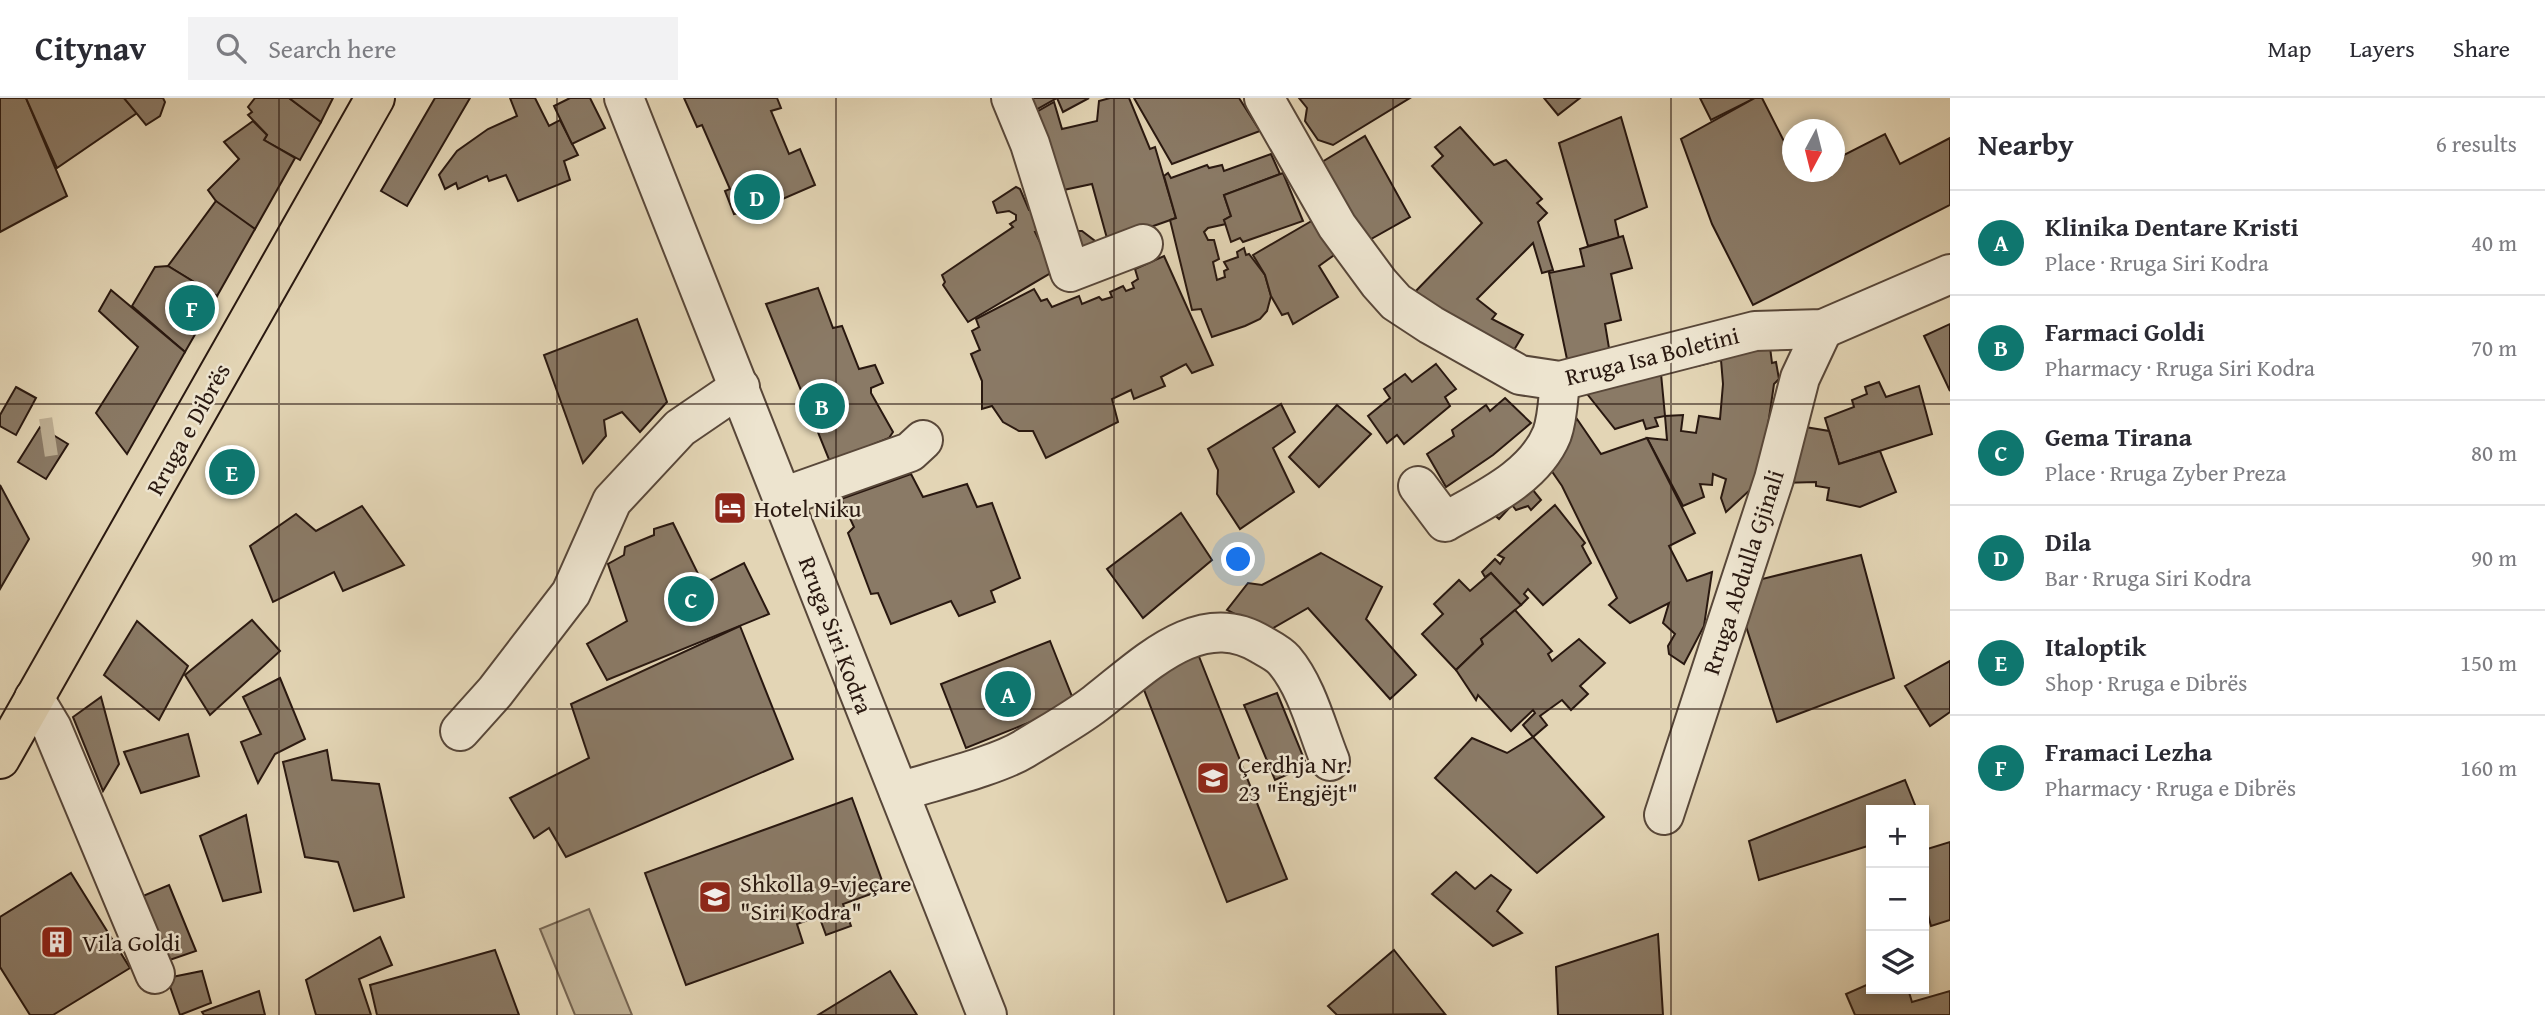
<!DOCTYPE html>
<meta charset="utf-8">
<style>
:root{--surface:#fff;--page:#f2f2f3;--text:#2b2b33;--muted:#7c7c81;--line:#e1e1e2;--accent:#0f766e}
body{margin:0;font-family:"Gentium Book Plus",serif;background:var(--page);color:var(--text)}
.controls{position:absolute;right:21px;bottom:21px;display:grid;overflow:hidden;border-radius:0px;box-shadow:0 4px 10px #0003}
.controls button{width:63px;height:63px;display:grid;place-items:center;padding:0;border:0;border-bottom:2px solid var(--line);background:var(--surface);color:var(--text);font:35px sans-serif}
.compass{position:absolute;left:1782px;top:21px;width:63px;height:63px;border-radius:50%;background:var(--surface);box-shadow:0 4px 10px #0003;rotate:187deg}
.you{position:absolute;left:1239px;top:462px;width:24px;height:24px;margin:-18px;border:5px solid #fff;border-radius:50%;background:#1a73e8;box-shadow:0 0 0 10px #1a73e833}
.badge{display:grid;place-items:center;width:46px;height:46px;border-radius:50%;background:var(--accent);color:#fff;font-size:23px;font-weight:700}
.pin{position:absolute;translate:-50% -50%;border:4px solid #fff;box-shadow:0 2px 7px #0006}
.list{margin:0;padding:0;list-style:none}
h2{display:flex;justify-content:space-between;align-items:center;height:91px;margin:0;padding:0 28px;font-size:30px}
h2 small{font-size:23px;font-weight:400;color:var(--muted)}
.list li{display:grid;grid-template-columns:46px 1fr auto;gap:21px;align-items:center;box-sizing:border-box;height:105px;padding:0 28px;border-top:2px solid var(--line)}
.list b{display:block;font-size:26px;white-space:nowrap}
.list p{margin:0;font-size:23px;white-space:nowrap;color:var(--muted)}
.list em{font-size:23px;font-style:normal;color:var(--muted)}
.icon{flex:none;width:38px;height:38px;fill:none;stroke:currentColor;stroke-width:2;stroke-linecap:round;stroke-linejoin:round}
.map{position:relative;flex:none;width:1950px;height:917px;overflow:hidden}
header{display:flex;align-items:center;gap:42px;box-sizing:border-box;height:98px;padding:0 35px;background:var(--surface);border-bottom:2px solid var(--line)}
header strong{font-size:33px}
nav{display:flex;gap:38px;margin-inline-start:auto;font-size:24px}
.search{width:490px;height:63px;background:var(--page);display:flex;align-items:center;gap:18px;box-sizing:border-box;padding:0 24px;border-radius:0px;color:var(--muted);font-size:26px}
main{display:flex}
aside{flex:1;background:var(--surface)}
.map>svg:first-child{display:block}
.green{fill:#c3b599;stroke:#766654;stroke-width:2}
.building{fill:#8a7a66;stroke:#291810;stroke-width:2}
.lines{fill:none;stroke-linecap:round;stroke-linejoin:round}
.minor-tunnel{stroke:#beaf94;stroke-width:38;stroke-dasharray:38 19;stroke-linecap:butt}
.minor-casing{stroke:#584739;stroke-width:42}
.major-casing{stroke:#291810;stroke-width:42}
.minor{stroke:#ede4cf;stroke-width:38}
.major{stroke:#e3d5b5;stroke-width:38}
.grid{fill:none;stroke:#291810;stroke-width:2;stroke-opacity:0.55}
.labels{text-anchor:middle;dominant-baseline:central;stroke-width:5;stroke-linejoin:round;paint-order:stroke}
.street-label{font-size:24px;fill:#291810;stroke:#ede4cf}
.poi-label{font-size:24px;fill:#291810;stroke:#ede4cf;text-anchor:start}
</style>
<header>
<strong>Citynav</strong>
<div class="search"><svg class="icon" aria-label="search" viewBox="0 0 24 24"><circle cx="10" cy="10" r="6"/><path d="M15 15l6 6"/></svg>Search here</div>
<nav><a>Map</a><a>Layers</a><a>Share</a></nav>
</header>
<main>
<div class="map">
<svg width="1950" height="917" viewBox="0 0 1950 917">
<rect width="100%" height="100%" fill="#e3d5b5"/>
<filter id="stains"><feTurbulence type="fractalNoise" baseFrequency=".00286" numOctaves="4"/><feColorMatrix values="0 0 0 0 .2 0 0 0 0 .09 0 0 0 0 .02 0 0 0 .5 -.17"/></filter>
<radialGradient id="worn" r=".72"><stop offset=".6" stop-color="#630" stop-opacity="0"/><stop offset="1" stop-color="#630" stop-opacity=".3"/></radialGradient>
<path class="green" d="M589 811 632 917H575L540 831Z"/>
<g class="building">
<path d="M0 0H26L67 98 0 134Z"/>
<path d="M26 0H124L137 15 57 70Z"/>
<path d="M124 0H163L165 4 160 18 146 27Z"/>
<path d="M255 0H289L321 24 300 62 264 42 267 37 248 17 252 14 248 9Z"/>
<path d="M289 0H333L321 24Z"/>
<path d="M435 0H470L407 108 381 93Z"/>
<path d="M510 0H535L549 28 560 22 578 57 564 63 570 82 518 103 506 77 489 83 487 78 458 91 456 85 445 91 439 77 457 53 488 31 517 18Z"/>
<path d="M570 0H590L605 30 572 46 554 8Z"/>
<path d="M684 0H777L781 10 771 13 789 56 800 51 815 87 741 119 739 115 734 116 725 93 730 91 702 27 697 29Z"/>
<path d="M1027 0H1057L1032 14Z"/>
<path d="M1057 0H1089L1063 14Z"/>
<path d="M1110 0H1129L1150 51 1155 49 1176 120 1108 144 1092 86 1054 94 1033 16 1054 4 1062 31 1097 23 1099 3Z"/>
<path d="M1134 0H1239L1260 33 1172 66Z"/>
<path d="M1299 0H1410L1333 47 1318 42 1305 23 1307 10Z"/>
<path d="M1544 0H1580L1558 17Z"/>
<path d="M1700 0H1755L1711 22Z"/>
<path d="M1755 0H1762L1792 59V74H1800L1803 79 1813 74H1834V62L1885 36 1900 66 1950 40V107L1753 207 1712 126 1681 41Z"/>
<path d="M1621 19 1647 109 1615 122 1619 140 1588 148 1559 45Z"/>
<path d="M253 23 267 37 264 42 295 60 255 131 221 110 208 92 239 61 224 44Z"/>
<path d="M1460 29 1494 67 1506 62 1542 101 1537 105 1547 115 1538 124 1553 172 1542 175 1533 145 1477 201 1496 216 1492 221 1523 237 1514 252 1459 228 1424 199 1419 206 1410 199 1482 125 1432 68 1443 58 1435 49Z"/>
<path d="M1365 38 1410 119 1357 149 1312 70Z"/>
<path d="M1271 56 1280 76 1224 97 1231 118 1224 122 1226 126 1208 130 1204 134 1208 142H1214L1219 161 1213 164 1217 182 1225 179 1224 173 1228 171 1224 164 1238 159 1237 154 1244 150 1246 157 1249 156 1265 177 1271 198 1267 213 1260 221 1245 228 1212 239 1201 211 1192 212 1170 122 1176 120 1164 78 1168 75 1171 80 1207 67 1209 70 1222 67 1224 73Z"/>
<path d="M1283 75 1303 123 1243 144 1240 140 1231 144 1224 122 1231 118 1224 97Z"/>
<path d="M1016 89 1020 91 1029 112H1032L1039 133 1035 134 1054 173 968 224 943 187 945 184 942 177 1013 129 1010 126 1016 122V117L1009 113 997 115 993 104Z"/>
<path d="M216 103 255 131 217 198 168 168Z"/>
<path d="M1315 121 1337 155 1319 168 1338 199 1293 226 1288 215 1282 217 1271 198 1265 177 1253 157Z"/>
<path d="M1070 133H1082L1099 146 1080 158Z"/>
<path d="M1623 138 1632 170 1611 176 1621 222 1605 226 1610 256 1568 266 1549 175 1584 168 1580 151Z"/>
<path d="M1164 158 1213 267 1192 275 1186 266 1161 279 1165 288 1134 301 1131 292 1112 301 1118 324 1046 360 1033 333H1019L1003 324 992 308 982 311V283L971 256 980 252 972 233 979 229 976 221 1034 191 1041 203 1047 201 1052 209 1079 198 1082 206 1099 199 1102 202 1112 199 1110 194 1123 188 1126 193 1134 190 1132 185 1138 181 1135 171Z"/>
<path d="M168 168 217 198 185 254 132 208 155 169Z"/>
<path d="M818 190 833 230 842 228 859 271 875 267 883 285 871 290V295L893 334 889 340 830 364 766 206Z"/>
<path d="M111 192 185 254 127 356 96 315 138 249 99 213Z"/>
<path d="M637 221 667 304 640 334 622 314 604 322 606 338 583 365 544 257Z"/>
<path d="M1950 226V293L1924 238Z"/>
<path d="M1769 241 1772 265 1776 264 1779 281 1774 286 1766 341 1751 391 1726 414 1721 400 1726 381 1713 376 1712 387 1700 386 1704 399 1683 408 1647 340 1667 342 1665 318 1683 317 1681 333 1696 335 1699 318 1720 321 1723 286 1721 262 1697 268 1695 259Z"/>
<path d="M1660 265 1665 318 1655 320 1658 328 1646 331 1643 322 1615 331 1584 292Z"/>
<path d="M1436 266 1456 291 1445 299 1450 308 1404 346 1397 337 1387 345 1368 318 1390 300 1384 291 1405 276 1412 284Z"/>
<path d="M1879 284 1886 299 1919 288 1932 336 1839 366 1825 320 1854 309 1852 302 1867 296 1865 289Z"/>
<path d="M16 289 36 300 16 337 0 328V317Z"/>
<path d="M1505 300 1531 325 1493 357 1446 389 1427 356 1454 338 1452 332 1486 307 1490 313Z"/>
<path d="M1281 306 1295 334 1273 350 1294 394 1240 431 1217 396 1218 372 1208 351Z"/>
<path d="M1337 307 1371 336 1319 389 1289 359Z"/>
<path d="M1577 321 1601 356 1647 340 1695 435 1669 448 1687 483 1712 474 1704 528 1684 566 1669 556 1668 548 1675 536 1663 525 1669 505 1630 525 1609 507 1617 500 1562 388 1542 359Z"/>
<path d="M1793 327 1829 333 1839 366 1880 353 1896 394 1860 409 1827 402 1829 390 1816 388V384L1781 385Z"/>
<path d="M40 329 68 346 46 381 18 364Z"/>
<path d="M911 376 923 399 967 386 977 409 992 405 1020 480 991 493 995 504 959 518 951 503 891 526 878 495 871 496 848 435 854 429 841 401Z"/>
<path d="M1524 381 1541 402 1531 412 1528 408 1516 412 1512 407 1499 421 1490 413Z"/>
<path d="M0 387 29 441 0 491Z"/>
<path d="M1555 407 1585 445 1582 448 1591 465 1543 507 1528 491 1524 496 1528 500 1521 507 1491 475 1485 479 1482 474 1495 461 1500 466 1504 460 1498 457Z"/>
<path d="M362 408 404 467 343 493 334 474 273 504 250 448 296 416 316 433Z"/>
<path d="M1181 415 1212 462 1143 520 1107 471Z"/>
<path d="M673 425 703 486 744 465 769 516 607 582 587 546 627 523 608 466 624 457 625 449 654 437V431Z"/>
<path d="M1321 455 1382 489 1366 521 1416 577 1390 601 1308 510 1268 533 1227 512 1248 485 1262 487Z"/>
<path d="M1861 457 1894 580 1777 624 1743 519 1762 481Z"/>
<path d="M1491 475 1521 507 1481 541 1483 546 1456 572 1422 536 1443 516 1434 506 1459 482 1470 493Z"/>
<path d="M1515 512 1552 553 1548 556 1552 563 1579 541 1605 565 1580 588 1588 596 1571 612 1562 602 1540 618 1547 627 1533 639 1523 627 1535 615 1533 612 1511 633 1478 597 1476 602 1456 572 1483 546 1481 541Z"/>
<path d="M252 522 280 553 210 617 185 577Z"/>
<path d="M137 523 188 568 159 622 104 577Z"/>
<path d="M740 528 793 661 566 759 549 730 534 740 510 700 589 660 571 606Z"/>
<path d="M1050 543 1075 606 966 650 941 586Z"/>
<path d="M1198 556 1287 781 1227 804 1139 579Z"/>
<path d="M1950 563V614L1930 628 1905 588Z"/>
<path d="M280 580 305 641 275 656 258 685 241 644 261 636 243 599Z"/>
<path d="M1277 595 1307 668 1275 682 1244 607Z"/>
<path d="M101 599 119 666 103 693 73 619Z"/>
<path d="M188 636 199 678 141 695 124 654Z"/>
<path d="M1533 639 1604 719 1537 775 1435 680 1472 640 1507 655Z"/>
<path d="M327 652 332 682 379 686 404 799 354 813 338 764 305 759 283 664Z"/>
<path d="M1905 682 1917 712H1871V747L1759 782 1749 743Z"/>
<path d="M852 700 885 791 843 806 851 828 826 837 819 818 797 826 803 845 686 887 645 775Z"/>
<path d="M246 717 261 794 223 803 200 738Z"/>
<path d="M1950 744V822L1931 828 1924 802V752Z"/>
<path d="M1456 774 1475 791 1491 777 1511 792 1497 813 1522 835 1493 848 1432 796Z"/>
<path d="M71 775 130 870 53 917H30L0 869V819Z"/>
<path d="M169 787 196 853 158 866 131 803Z"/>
<path d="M1658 836 1663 917H1558L1556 869Z"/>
<path d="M380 839 392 867 359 881 371 917H316L306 882Z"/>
<path d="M495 852 519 917H377L370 887Z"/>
<path d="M1394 852 1445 916 1337 917 1328 908Z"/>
<path d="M202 873 211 905 180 917 167 880Z"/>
<path d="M890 873 917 917H818Z"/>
<path d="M1871 885V891H1908L1912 904 1950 893V917H1855L1846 896Z"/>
<path d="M259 893 265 917H204L202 914Z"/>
</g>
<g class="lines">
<path class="minor-tunnel" d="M42 340 55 338"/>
<defs>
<g id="minor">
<path d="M624 0 987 917"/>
<path d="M1011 0 1030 46 1070 174 1143 146"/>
<path d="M1264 0 1337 128 1379 185 1396 204 1431 227 1520 277 1560 283 1755 233 1823 231 1950 176"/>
<path d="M1418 388 1445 424C1483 402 1534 380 1552 336 1558 319 1558 300 1560 283"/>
<path d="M783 399 910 354 923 342"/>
<path d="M34 600 52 630 155 876"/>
<path d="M460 633 495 594 571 495 612 403 680 330 740 289"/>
<path d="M899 694C933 683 996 668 1024 651 1048 636 1074 622 1096 605 1143 569 1200 508 1262 547 1269 551 1279 556 1284 562 1307 589 1317 631 1330 663"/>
<path d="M1664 717 1774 381 1800 280 1823 231"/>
</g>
<path id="major" d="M0 661 375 0"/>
</defs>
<use href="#minor" class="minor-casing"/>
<use href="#major" class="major-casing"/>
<use href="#minor" class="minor"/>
<use href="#major" class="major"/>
</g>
<path class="grid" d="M279 0V917M557 0V917M836 0V917M1114 0V917M1393 0V917M1671 0V917M0 306H1950M0 611H1950"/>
<defs>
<symbol id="hotel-square" viewBox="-11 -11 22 22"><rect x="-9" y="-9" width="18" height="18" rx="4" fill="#8f2418" stroke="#ede4cf"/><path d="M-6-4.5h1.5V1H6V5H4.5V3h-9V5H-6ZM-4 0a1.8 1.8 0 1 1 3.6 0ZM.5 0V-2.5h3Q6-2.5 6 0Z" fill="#fff"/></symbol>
<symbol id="school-square" viewBox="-11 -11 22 22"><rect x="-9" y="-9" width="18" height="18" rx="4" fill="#8f2418" stroke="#ede4cf"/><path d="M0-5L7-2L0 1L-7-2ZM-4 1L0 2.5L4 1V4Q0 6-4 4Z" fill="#fff"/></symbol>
<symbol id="building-square" viewBox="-11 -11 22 22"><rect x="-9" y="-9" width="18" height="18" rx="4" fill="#8f2418" stroke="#ede4cf"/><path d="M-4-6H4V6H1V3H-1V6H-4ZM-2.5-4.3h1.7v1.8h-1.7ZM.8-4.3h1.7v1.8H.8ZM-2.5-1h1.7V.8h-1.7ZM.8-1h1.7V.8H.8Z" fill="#fff"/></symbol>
</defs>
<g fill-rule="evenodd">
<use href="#hotel-square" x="711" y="391" width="38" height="38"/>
<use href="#school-square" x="1194" y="661" width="38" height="38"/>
<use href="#school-square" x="696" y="780" width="38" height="38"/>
<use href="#building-square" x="38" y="825" width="38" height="38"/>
</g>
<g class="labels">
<g class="street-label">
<text transform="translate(1652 258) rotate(-14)">Rruga Isa Boletini</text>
<text transform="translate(188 331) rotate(-61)">Rruga e Dibrës</text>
<text transform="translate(1743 474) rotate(-72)">Rruga Abdulla Gjinali</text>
<text transform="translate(836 537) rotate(69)">Rruga Siri Kodra</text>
</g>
<g class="poi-label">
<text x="754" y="410">Hotel Niku</text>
<text x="1238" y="666">Çerdhja Nr.<tspan x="1238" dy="28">23 "Ëngjëjt"</tspan></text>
<text x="740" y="785">Shkolla 9-vjeçare<tspan x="740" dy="28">"Siri Kodra"</tspan></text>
<text x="82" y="844">Vila Goldi</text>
</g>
</g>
<rect width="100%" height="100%" filter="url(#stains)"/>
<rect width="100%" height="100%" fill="url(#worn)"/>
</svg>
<div class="controls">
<button>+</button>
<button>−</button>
<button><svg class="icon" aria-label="layers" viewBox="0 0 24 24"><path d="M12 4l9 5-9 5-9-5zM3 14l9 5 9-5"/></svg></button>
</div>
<svg class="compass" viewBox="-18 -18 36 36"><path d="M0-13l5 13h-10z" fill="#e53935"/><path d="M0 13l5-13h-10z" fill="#7c7c81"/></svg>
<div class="you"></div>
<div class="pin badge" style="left:1008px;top:596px">A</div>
<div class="pin badge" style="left:822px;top:308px">B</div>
<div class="pin badge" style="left:691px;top:501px">C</div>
<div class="pin badge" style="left:757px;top:99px">D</div>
<div class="pin badge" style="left:232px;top:374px">E</div>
<div class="pin badge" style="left:192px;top:210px">F</div>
</div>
<aside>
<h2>Nearby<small>6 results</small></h2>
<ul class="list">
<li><span class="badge">A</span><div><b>Klinika Dentare Kristi</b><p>Place · Rruga Siri Kodra</p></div><em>40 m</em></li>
<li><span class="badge">B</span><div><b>Farmaci Goldi</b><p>Pharmacy · Rruga Siri Kodra</p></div><em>70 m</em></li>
<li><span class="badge">C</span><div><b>Gema Tirana</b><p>Place · Rruga Zyber Preza</p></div><em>80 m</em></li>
<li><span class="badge">D</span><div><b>Dila</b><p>Bar · Rruga Siri Kodra</p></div><em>90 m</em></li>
<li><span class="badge">E</span><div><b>Italoptik</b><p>Shop · Rruga e Dibrës</p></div><em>150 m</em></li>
<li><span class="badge">F</span><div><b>Framaci Lezha</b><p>Pharmacy · Rruga e Dibrës</p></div><em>160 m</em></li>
</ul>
</aside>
</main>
